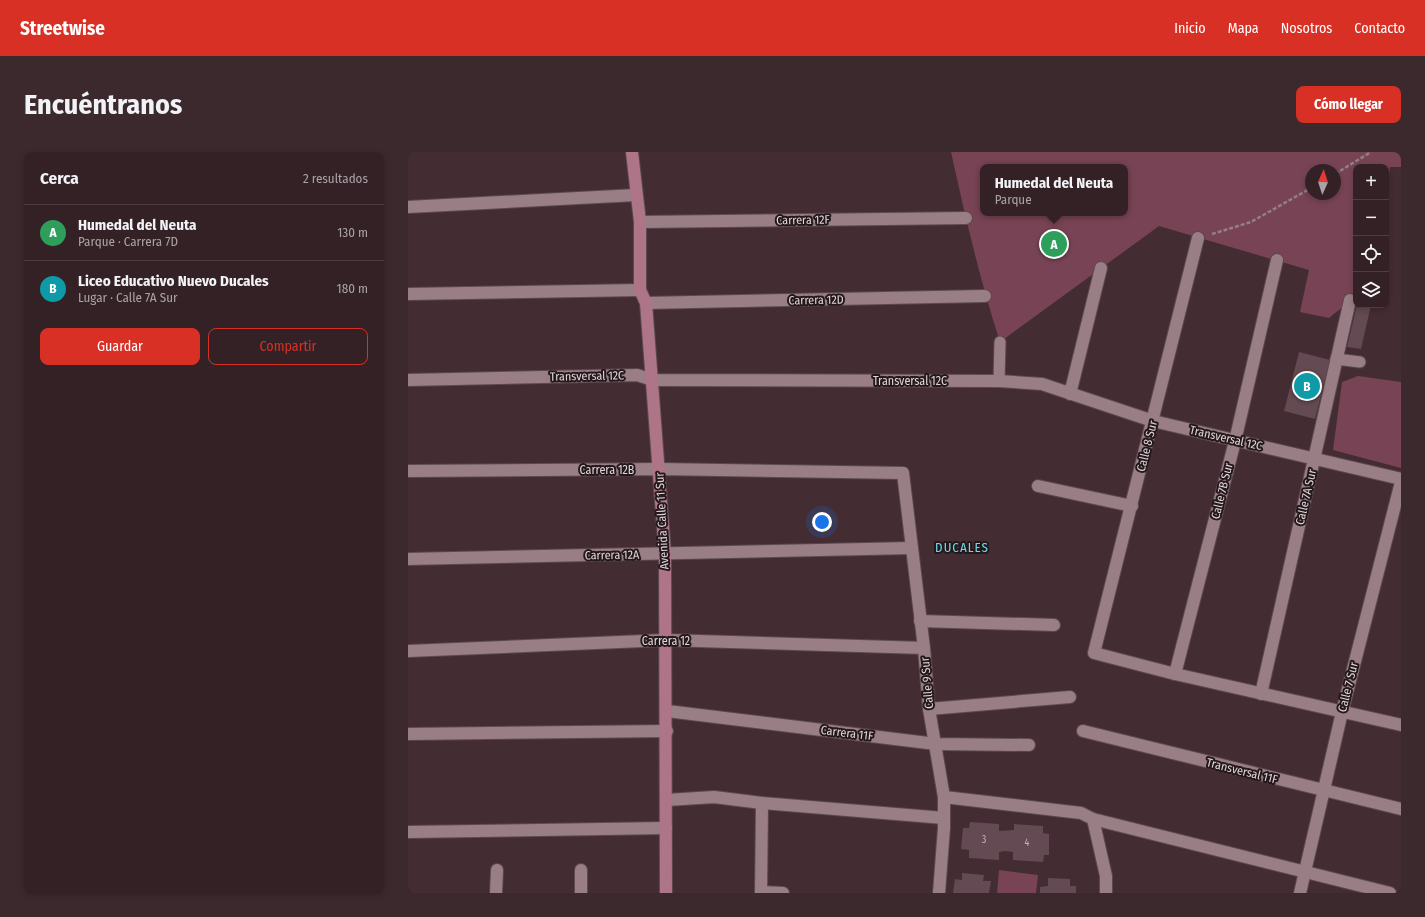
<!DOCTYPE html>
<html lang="es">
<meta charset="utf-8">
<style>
:root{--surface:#332126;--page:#3b292e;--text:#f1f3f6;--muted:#a9a3a7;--line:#4e3e43;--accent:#d93025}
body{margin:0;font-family:"Fira Sans Condensed",sans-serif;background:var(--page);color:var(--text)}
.controls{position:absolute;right:12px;top:12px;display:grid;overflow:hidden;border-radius:8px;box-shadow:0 2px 6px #0003}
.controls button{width:36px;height:36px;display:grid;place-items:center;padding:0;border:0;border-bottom:1px solid var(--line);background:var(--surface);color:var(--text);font:20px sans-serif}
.compass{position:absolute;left:897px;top:12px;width:36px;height:36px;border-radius:50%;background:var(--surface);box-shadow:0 2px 6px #0003;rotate:3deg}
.you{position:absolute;left:414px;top:370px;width:14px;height:14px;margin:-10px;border:3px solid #fff;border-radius:50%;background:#1a73e8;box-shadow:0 0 0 6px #1a73e833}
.badge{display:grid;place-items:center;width:26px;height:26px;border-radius:50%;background:var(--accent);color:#fff;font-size:13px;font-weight:700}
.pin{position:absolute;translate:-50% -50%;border:2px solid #fff;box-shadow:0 1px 4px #0006}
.popup{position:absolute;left:572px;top:12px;width:148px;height:52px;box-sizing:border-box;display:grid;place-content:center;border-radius:8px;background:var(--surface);filter:drop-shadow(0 1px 3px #0005);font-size:13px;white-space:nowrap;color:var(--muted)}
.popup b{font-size:15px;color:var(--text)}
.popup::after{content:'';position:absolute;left:50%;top:100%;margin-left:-8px;border:8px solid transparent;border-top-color:var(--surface)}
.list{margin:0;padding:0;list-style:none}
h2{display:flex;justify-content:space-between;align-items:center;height:52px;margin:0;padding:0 16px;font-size:17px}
h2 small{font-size:13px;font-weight:400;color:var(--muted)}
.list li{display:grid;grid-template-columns:26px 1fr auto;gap:12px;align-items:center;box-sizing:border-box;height:56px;padding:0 16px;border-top:1px solid var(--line)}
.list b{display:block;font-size:15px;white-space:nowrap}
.list p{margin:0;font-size:13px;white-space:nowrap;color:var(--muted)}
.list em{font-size:13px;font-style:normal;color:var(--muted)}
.actions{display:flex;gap:8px;padding:12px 16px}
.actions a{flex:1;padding:9px 0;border:1px solid var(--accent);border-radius:8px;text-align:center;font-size:14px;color:var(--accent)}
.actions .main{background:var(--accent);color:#fff}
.icon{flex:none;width:22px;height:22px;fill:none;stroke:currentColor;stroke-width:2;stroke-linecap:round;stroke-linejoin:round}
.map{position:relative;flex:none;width:993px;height:741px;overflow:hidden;border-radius:8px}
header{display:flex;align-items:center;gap:24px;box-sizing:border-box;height:56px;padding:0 20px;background:var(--accent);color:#fff}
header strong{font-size:19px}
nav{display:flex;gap:22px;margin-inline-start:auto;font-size:14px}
.intro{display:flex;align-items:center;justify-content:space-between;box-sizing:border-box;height:96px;padding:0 24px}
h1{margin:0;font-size:28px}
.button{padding:10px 18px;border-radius:8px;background:var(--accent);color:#fff;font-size:14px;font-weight:700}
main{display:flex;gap:24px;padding:0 24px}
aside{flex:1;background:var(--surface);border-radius:8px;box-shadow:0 2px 6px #0003}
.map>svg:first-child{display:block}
.green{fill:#784455;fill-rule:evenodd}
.building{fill:#644a52}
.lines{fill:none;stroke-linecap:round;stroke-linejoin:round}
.lane-casing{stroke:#5d4950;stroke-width:13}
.street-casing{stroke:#5d4950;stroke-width:14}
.secondary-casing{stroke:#5d4950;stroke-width:14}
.path{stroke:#937f85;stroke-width:2.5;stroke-dasharray:4 2;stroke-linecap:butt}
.lane{stroke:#9a7e85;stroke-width:11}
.street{stroke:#9a7e85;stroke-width:12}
.secondary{stroke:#ad7587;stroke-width:12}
.labels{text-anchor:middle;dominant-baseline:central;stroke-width:4;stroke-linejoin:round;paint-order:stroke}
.number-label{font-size:10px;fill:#c2b1b6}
.street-label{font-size:12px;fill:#e2d3d7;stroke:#23181b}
.neighbourhood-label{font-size:13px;letter-spacing:1px;fill:#70d9eb;stroke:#23181b}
</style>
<header>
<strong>Streetwise</strong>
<nav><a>Inicio</a><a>Mapa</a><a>Nosotros</a><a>Contacto</a></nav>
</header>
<div class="intro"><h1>Encuéntranos</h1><a class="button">Cómo llegar</a></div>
<main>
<aside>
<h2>Cerca<small>2 resultados</small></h2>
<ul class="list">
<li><span class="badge" style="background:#2e9e5b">A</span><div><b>Humedal del Neuta</b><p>Parque · Carrera 7D</p></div><em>130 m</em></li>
<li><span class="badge" style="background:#0f9aa8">B</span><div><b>Liceo Educativo Nuevo Ducales</b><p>Lugar · Calle 7A Sur</p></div><em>180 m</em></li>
</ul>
<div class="actions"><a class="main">Guardar</a><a>Compartir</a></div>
</aside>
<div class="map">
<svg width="993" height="741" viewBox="0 0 993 741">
<rect width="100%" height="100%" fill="#442c33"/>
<g class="green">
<path d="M543 0H993V15H982L978 46V15H948V144L921 166 892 160 901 118 751 74 592 190C572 128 557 64 543 0ZM575 15H717V61H575ZM903 18H927V42H903Z"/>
<path d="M950 224 993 230V316L925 298 934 230Z"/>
<path d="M591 718 630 723 628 741H589Z"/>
</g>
<g class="building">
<path d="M949 153H963L953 197 939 195Z"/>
<path d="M891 200 922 208 907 267 876 259Z"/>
<path d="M562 670 591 672V679L606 678V672L635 674V681L641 682V703H636L635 710 605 708V700L597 699 591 700V708L561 706V698L553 697 555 676H561Z"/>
<path d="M554 721 576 723 575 729H583L581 741H545L547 727 554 728Z"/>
<path d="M640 726 662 727V734H668V741H632V735L640 734Z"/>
</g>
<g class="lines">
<defs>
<g id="lane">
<path d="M928 207 952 210"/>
<path d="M591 229 592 190"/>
</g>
<g id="street">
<path d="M0 55 228 43"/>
<path d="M232 70 558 66"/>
<path d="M790 86 686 501 767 522 993 573"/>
<path d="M0 142 232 138"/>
<path d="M238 151 577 144"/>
<path d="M0 228 229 223 245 228 591 229 634 232 745 269 993 327"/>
<path d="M662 242 693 116"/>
<path d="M0 319 252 317 495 321 516 496 521 557 536 645V676L531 741"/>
<path d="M630 334 724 354"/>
<path d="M0 407 504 396"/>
<path d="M512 469 646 473"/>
<path d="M0 499 258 488 516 496"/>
<path d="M767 522 827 289 869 108"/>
<path d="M853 542 942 148"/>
<path d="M521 557 662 545"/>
<path d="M259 559 528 592 621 593"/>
<path d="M675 579 993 657"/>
<path d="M0 582 259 579"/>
<path d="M536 645 673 661 685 667 982 741"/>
<path d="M259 648 306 645 354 651 536 666"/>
<path d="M685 667 698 724V741"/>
<path d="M0 680 258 676"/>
<path d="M173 718V741"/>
<path d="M353 740 375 741"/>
<path d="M88 741 89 718"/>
<path d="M353 741 354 651"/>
<path d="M892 741 934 560 993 330"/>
</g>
<path id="secondary" d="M224 0 232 70V138L238 151 257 402 258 741"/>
</defs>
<use href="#lane" class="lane-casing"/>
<use href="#street" class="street-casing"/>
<use href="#secondary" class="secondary-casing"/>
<g class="path">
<path d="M927 22 963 0"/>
<path d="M804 82 843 70 903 36"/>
</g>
<use href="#lane" class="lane"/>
<use href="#street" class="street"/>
<use href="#secondary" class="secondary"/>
</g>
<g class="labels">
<g class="number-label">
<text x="576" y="688">3</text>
<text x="619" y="691">4</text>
</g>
<g class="street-label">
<text transform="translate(395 68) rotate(-1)">Carrera 12F</text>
<text transform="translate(408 148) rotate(-1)">Carrera 12D</text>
<text transform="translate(179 224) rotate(-1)">Transversal 12C</text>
<text x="502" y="229">Transversal 12C</text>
<text transform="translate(818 286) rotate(13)">Transversal 12C</text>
<text transform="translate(739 294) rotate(-76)">Calle 8 Sur</text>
<text x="199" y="318">Carrera 12B</text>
<text transform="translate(814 339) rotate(-76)">Calle 7B Sur</text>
<text transform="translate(898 345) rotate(-77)">Calle 7A Sur</text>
<text transform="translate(254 369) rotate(-93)">Avenida Calle 11 Sur</text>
<text transform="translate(204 403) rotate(-1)">Carrera 12A</text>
<text x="258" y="489">Carrera 12</text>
<text transform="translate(519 531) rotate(-95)">Calle 9 Sur</text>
<text transform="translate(940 535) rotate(-76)">Calle 7 Sur</text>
<text transform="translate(439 581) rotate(7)">Carrera 11F</text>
<text transform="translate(834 619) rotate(14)">Transversal 11F</text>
</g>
<g class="neighbourhood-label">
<text x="554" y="395">DUCALES</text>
</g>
</g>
</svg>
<div class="controls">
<button>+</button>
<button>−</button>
<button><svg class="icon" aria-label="locate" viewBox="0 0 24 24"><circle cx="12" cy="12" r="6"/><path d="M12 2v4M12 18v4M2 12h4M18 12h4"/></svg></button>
<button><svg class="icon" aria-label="layers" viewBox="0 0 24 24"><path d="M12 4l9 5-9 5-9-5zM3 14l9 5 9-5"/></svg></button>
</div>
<svg class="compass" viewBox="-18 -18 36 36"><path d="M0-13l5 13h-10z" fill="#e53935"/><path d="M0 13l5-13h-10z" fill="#a9a3a7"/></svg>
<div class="you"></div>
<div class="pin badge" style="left:646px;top:92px;background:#2e9e5b">A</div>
<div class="popup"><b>Humedal del Neuta</b>Parque</div>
<div class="pin badge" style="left:899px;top:234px;background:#0f9aa8">B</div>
</div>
</main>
